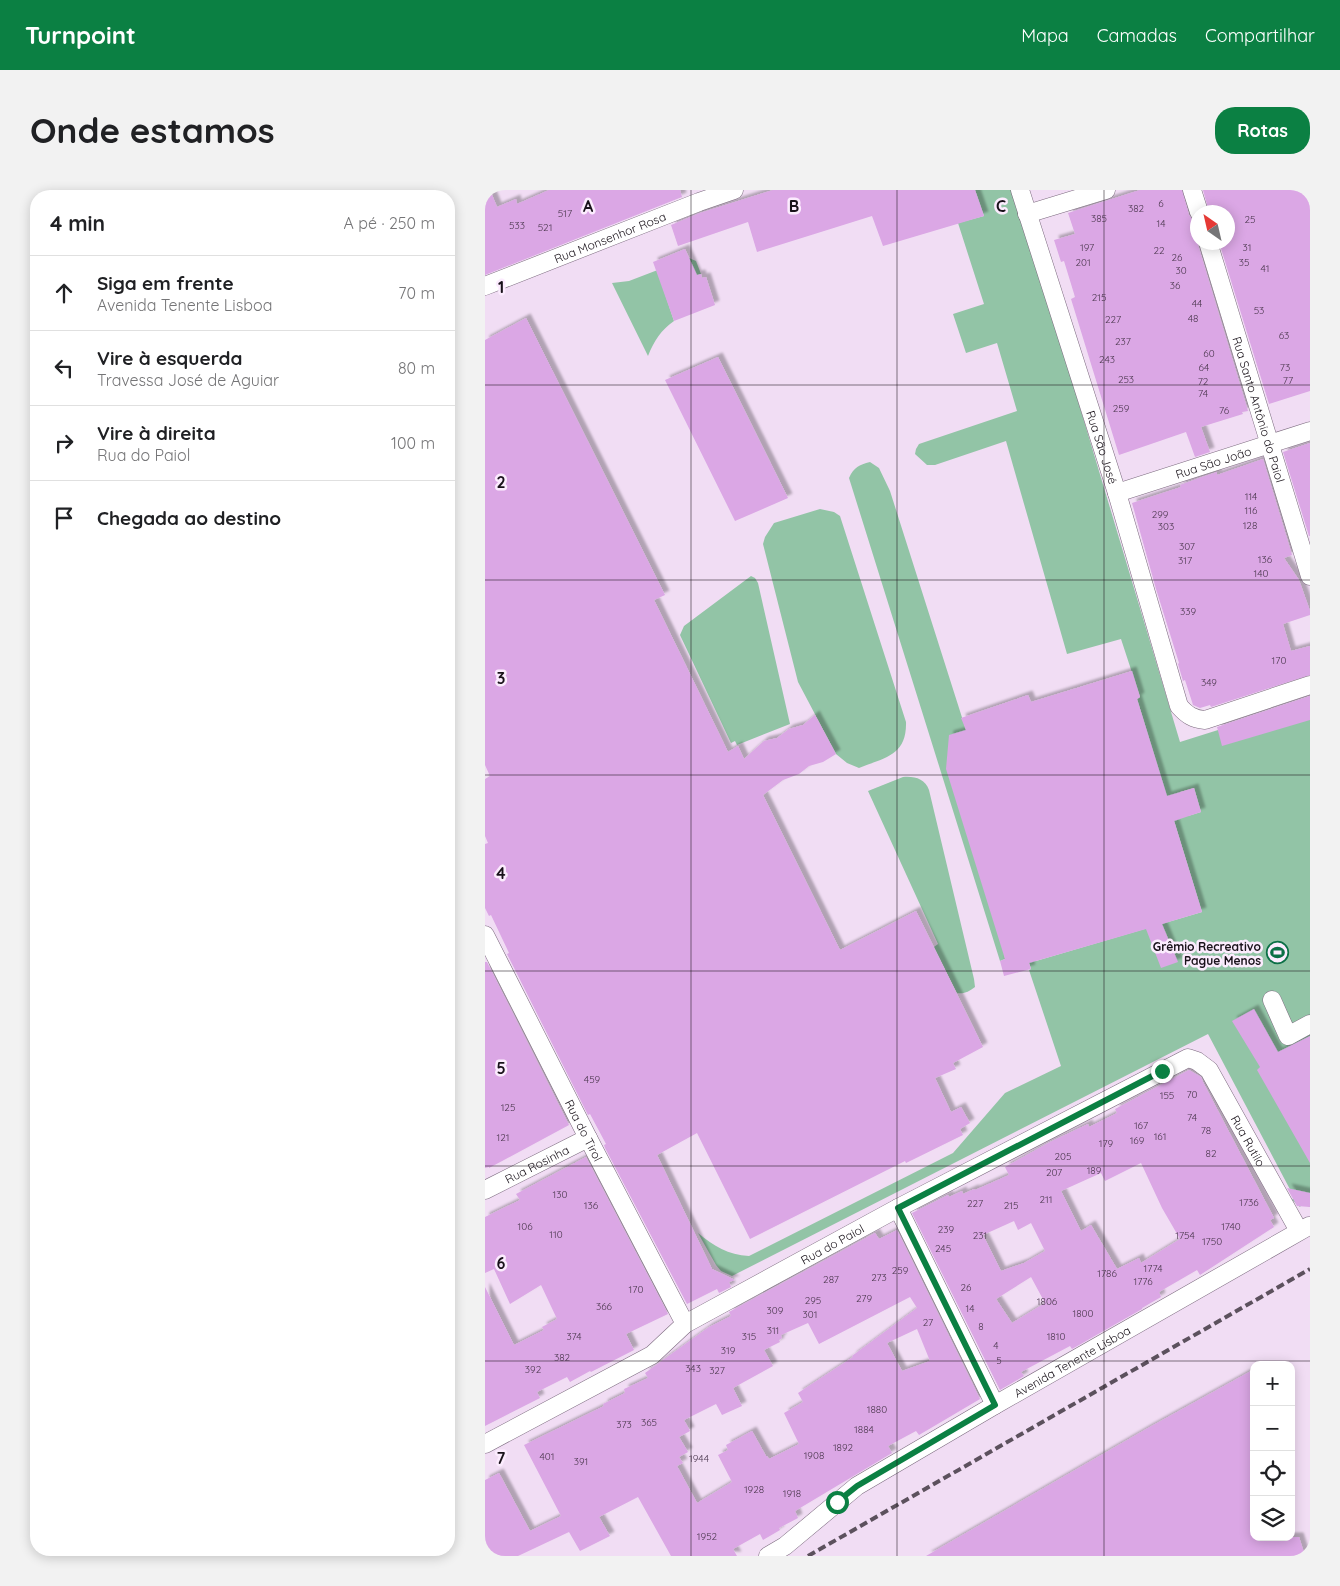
<!DOCTYPE html>
<html lang="pt">
<head>
<meta charset="utf-8">
<style>
	:root { --surface:#fff; --page:#f2f2f2; --text:#202124; --muted:#757577; --line:#e0e0e0; --accent:#0b8043 }
	body { margin:0; font-family:Quicksand,sans-serif; background:var(--page); color:var(--text) }
	.controls { position:absolute; right:15px; bottom:15px; display:grid; overflow:hidden; border-radius:10px; box-shadow:0 2px 12px #0003 }
	.controls button { width:45px; height:45px; display:grid; place-items:center; padding:0; border:0; border-bottom:1px solid var(--line); background:var(--surface); color:var(--text); font:25px sans-serif }
	.compass { position:absolute; left:705px; top:15px; width:45px; height:45px; border-radius:50%; background:var(--surface); box-shadow:0 2px 12px #0003; rotate:326deg }
	.stop { position:absolute; width:15px; height:15px; margin:-11px; border:4px solid #0b8043; border-radius:50%; background:#fff }
	.stop.end { background:#0b8043; border-color:#fff; box-shadow:0 1px 5px #0008 }
	.list { margin:0; padding:0; list-style:none }
	h2 { display:flex; justify-content:space-between; align-items:center; height:65px; margin:0; padding:0 20px; font-size:21px }
	h2 small { font-size:16px; font-weight:400; color:var(--muted) }
	.list li { display:grid; grid-template-columns:32px 1fr auto; gap:15px; align-items:center; box-sizing:border-box; height:75px; padding:0 20px; border-top:1px solid var(--line) }
	.list b { display:block; font-size:19px; white-space:nowrap }
	.list p { margin:0; font-size:16px; white-space:nowrap; color:var(--muted) }
	.list em { font-size:16px; font-style:normal; color:var(--muted) }
	.icon { flex:none; width:28px; height:28px; fill:none; stroke:currentColor; stroke-width:2; stroke-linecap:round; stroke-linejoin:round }
	.map { position:relative; flex:none; width:825px; height:1366px; overflow:hidden; border-radius:20px }
	header { display:flex; align-items:center; gap:30px; box-sizing:border-box; height:70px; padding:0 25px; background:var(--accent); color:#fff }
	header strong { font-size:24px }
	nav { display:flex; gap:28px; margin-inline-start:auto; font-size:18px }
	.intro { display:flex; align-items:center; justify-content:space-between; box-sizing:border-box; height:120px; padding:0 30px }
	h1 { margin:0; font-size:35px }
	.button { padding:12px 22px; border-radius:20px; background:var(--accent); color:#fff; font-size:18px; font-weight:700 }
	main { display:flex; gap:30px; padding:0 30px }
	aside { flex:1; background:var(--surface); border-radius:20px; box-shadow:0 2px 12px #0003 }
	.map>svg:first-child { display:block }
</style>
</head>
<body>
<header>
<strong>Turnpoint</strong>
<nav><a>Mapa</a><a>Camadas</a><a>Compartilhar</a></nav>
</header>
<div class="intro"><h1>Onde estamos</h1><a class="button">Rotas</a></div>
<main>
<aside>
<h2>4 min<small>A pé · 250 m</small></h2>
<ul class="list">
<li><svg class="icon" aria-label="ahead" viewBox="0 0 24 24"><path d="M12 20V5M6 11l6-6 6 6"/></svg><div><b>Siga em frente</b><p>Avenida Tenente Lisboa</p></div><em>70 m</em></li>
<li><svg class="icon" aria-label="left" viewBox="0 0 24 24"><path d="M17 20v-9H6M10 6l-5 5 5 5"/></svg><div><b>Vire à esquerda</b><p>Travessa José de Aguiar</p></div><em>80 m</em></li>
<li><svg class="icon" aria-label="right" viewBox="0 0 24 24"><path d="M7 20v-9h11M14 6l5 5-5 5"/></svg><div><b>Vire à direita</b><p>Rua do Paiol</p></div><em>100 m</em></li>
<li><svg class="icon" aria-label="arrive" viewBox="0 0 24 24"><path d="M6 21V4h12l-3 4 3 4H6"/></svg><div><b>Chegada ao destino</b></div></li>
</ul>
</aside>
<div class="map">
<svg width="825" height="1366" viewBox="0 0 825 1366">
	<defs>
		<filter id="shadow"><feDropShadow dx="4.5" dy="-4.5" stdDeviation="1" flood-color="#0004"/></filter>
	</defs>
	<rect width="100%" height="100%" fill="#f1ddf4"/>
	<path fill="#92c4a6" fill-rule="evenodd" d="M490,0H530L695,552L825,511V1017L817,1014L815,1017L807,1010L809,1007L723,844L247,1086L236,1081L231,1075L213,1043C229,1056 243,1065 264,1066L468,963L520,903L576,876L544,780L546,779L542,766L548,764L551,771L717,722L652,509L655,507L636,449L582,464L521,251L450,275H442L430,264L431,259L434,254L532,221L512,153L481,163L468,124L499,114L473,33L499,26ZM709,598L716,622L703,626L695,602Z
		M204,68L211,71L216,84L178,98L189,131C176,140 169,151 163,166L127,93L144,91Z
		M385,272L394,278L405,301L481,540L520,769L515,771L364,288C369,277 374,275 385,272Z
		M335,319L349,322L355,326L421,532C422,566 399,568 374,578L362,573L351,564L313,492L278,354L280,347L289,333Z
		M266,386L270,388L273,393L305,534L252,555L250,551L246,553L195,445L199,436Z
		M418,587C430,586 440,589 444,600L489,789L490,797C483,802 480,804 472,803L449,757L453,754L383,601Z"/>
	<path fill="#dba7e5" fill-rule="evenodd" filter="url(#shadow)" d="M0,0H5L12,17L31,9L32,14L64,0H195L197,7L0,85Z
		M288,0H490L499,26L398,56L387,26L272,62L263,32L193,56L186,35L215,23Z
		M655,0H697L704,25L707,29L711,32L713,55L763,221L757,222L758,224L716,237L725,262L710,267L701,242L634,265L586,109L590,107L579,71L576,72L569,50L590,44L583,23Z
		M718,0H825V201L784,214L734,52H742V22H724Z
		M200,59L212,85L216,84L217,88L221,87L230,115L189,131L168,72Z
		M41,128L180,405L169,410L243,562L253,556L259,569L279,551L292,548L304,539L318,535L330,525L351,564L338,572L324,576L314,584L298,590L278,605L355,760L431,721L498,857L468,873L471,879L450,888L466,922L476,917L485,933L475,939L478,945L421,973L420,971L265,1049L212,943L172,965L227,1079L250,1090L244,1092L246,1097L234,1103L232,1099L202,1114L120,958L119,955L121,954L105,924L103,925L22,764L24,763L6,725L4,726L0,718V654L3,653L0,646V589L5,586L0,575V150Z
		M233,167L303,308L250,331L180,190Z
		M825,253V346H824L798,262Z
		M778,269L807,365L799,368L814,390L825,421V425L798,434L806,461L825,456V485L726,517L725,515L715,518L708,515L700,490L698,491L693,474L694,473L671,399L647,313L696,297L695,295L717,287L732,282V285Z
		M647,481L655,507L652,509L682,606L709,598L716,622L689,631L717,722L677,734L693,772L676,778L661,739L544,773L546,779L519,786L515,771L520,769L461,579L464,545L481,540L476,528L543,505L546,512Z
		M825,506V530L737,556L732,537Z
		M0,772H2L84,935L4,978V977L0,978Z
		M769,819L793,862L825,846V973L772,880L775,877L747,831Z
		M704,880L716,887L718,892L789,1028L785,1030L789,1037L715,1085L712,1080L674,1102L676,1107L657,1118V1119L587,1159L585,1156L536,1182L539,1186L515,1200L427,1023L463,1005L464,1007L477,1001L478,1004L489,999L490,1000L524,985L520,977L565,952L603,934L604,937L632,923L630,919ZM656,973L677,1018L695,1049L656,1073L654,1068L632,1079L606,1035L596,1041L576,1001L616,983L620,991ZM529,1031L533,1040L546,1033L560,1061L539,1073L516,1081L498,1045ZM546,1087L560,1113L527,1133L511,1109Z
		M101,967L183,1124L141,1144L149,1160L106,1182L105,1181L85,1192L82,1187L52,1202L55,1208L0,1236V1097L29,1155L59,1140L57,1137L72,1129L56,1095L25,1114L9,1079L0,1083V1027L35,1010L31,1004Z
		M802,998L825,1003V1017L812,1016Z
		M412,1040L495,1209L434,1245L431,1241L403,1256L407,1263L310,1321L313,1328L294,1338L295,1340L278,1350L275,1344L248,1359L252,1366H186L153,1307L114,1327L125,1346L95,1361L84,1342L33,1366H0V1290L14,1283L45,1341L76,1326L39,1255L119,1216L118,1214L140,1203L139,1199L163,1188L160,1183L224,1137L246,1126L244,1122L390,1043L394,1049ZM425,1107L432,1118L367,1166L368,1167L313,1203L318,1212L299,1223L314,1254L284,1269L282,1266H281L267,1241L241,1255L243,1260L233,1265L247,1292L212,1313L192,1276L198,1273L194,1267L203,1262L194,1247L205,1241L199,1230L231,1214L237,1225L257,1216L248,1198L288,1176L279,1160L295,1152L294,1150L297,1148L296,1145L323,1133L334,1154ZM432,1139L445,1171L417,1181L402,1153Z
		M766,1181L769,1191V1347H814L820,1366H441L663,1238Z"/>
	<g fill="none" stroke-linecap="round" stroke-linejoin="round">
		<defs>
			<g id="minor">
				<path id="s1" d="M535,0L632,303L694,516C702,525 708,529 720,530L825,495"/>
				<path d="M707,0L714,22"/>
				<path d="M542,24L621,0"/>
				<path id="s2" d="M723,52L825,386"/>
				<path id="s3" d="M0,96L214,12L249,0"/>
				<path id="s4" d="M632,303L825,241"/>
				<path id="s5" d="M0,745L103,948L200,1134"/>
				<path d="M787,810L803,846L825,834"/>
				<path id="s6" d="M0,1000L103,948"/>
				<path d="M413,1018L510,1215"/>
				<path id="s7" d="M0,1254L167,1165L200,1134L413,1018L703,868L712,871L724,880L814,1041"/>
				<path id="s8" d="M283,1366L300,1356L372,1296L510,1215L824,1036"/>
			</g>
		</defs>
		<use href="#minor" stroke="#7b6a7e" stroke-width="19"/>
		<use href="#minor" stroke="#fff" stroke-width="18"/>
		<path stroke="#5c515d" stroke-width="4" stroke-dasharray="8 4" stroke-linecap="butt" d="M323,1366L825,1079"/>
	</g>
	<g fill="none" stroke-linecap="round" stroke-linejoin="round">
		<path stroke="#0b8043" stroke-width="6" d="M352,1312L372,1296L510,1215L413,1018L677,881"/>
	</g>
	<path fill="none" stroke="#19121a" stroke-width="1" stroke-opacity="0.55" d="M206,0V1366M412,0V1366M619,0V1366M0,195H825M0,390H825M0,585H825M0,781H825M0,976H825M0,1171H825"/>
	<defs>
		<symbol id="stadium-ring" viewBox="-11 -11 22 22"><circle r="9.5" fill="#fcecfe" stroke="#0c7046" stroke-width="1.5"/><path d="M0-5a6.5 5 0 1 0 0 10a6.5 5 0 1 0 0-10ZM-3.5-1.8h7v3.6h-7Z" fill="#0c7046"/></symbol>
	</defs>
	<g fill-rule="evenodd">
		<use href="#stadium-ring" x="780" y="750" width="25" height="25"/>
	</g>
	<g text-anchor="middle" dominant-baseline="central" stroke-width="5" stroke-linejoin="round" paint-order="stroke">
		<g font-size="10" fill="#4a374d">
			<text x="676" y="13">6</text>
			<text x="651" y="18">382</text>
			<text x="80" y="23">517</text>
			<text x="614" y="28">385</text>
			<text x="765" y="29">25</text>
			<text x="676" y="33">14</text>
			<text x="32" y="35">533</text>
			<text x="60" y="37">521</text>
			<text x="602" y="57">197</text>
			<text x="762" y="57">31</text>
			<text x="674" y="60">22</text>
			<text x="692" y="67">26</text>
			<text x="598" y="72">201</text>
			<text x="759" y="72">35</text>
			<text x="780" y="78">41</text>
			<text x="696" y="80">30</text>
			<text x="690" y="95">36</text>
			<text x="614" y="107">215</text>
			<text x="712" y="113">44</text>
			<text x="774" y="120">53</text>
			<text x="708" y="128">48</text>
			<text x="628" y="129">227</text>
			<text x="799" y="145">63</text>
			<text x="638" y="151">237</text>
			<text x="724" y="163">60</text>
			<text x="622" y="169">243</text>
			<text x="719" y="177">64</text>
			<text x="800" y="177">73</text>
			<text x="641" y="189">253</text>
			<text x="803" y="190">77</text>
			<text x="718" y="191">72</text>
			<text x="718" y="203">74</text>
			<text x="636" y="218">259</text>
			<text x="739" y="220">76</text>
			<text x="766" y="306">114</text>
			<text x="766" y="320">116</text>
			<text x="675" y="324">299</text>
			<text x="765" y="335">128</text>
			<text x="681" y="336">303</text>
			<text x="702" y="356">307</text>
			<text x="780" y="369">136</text>
			<text x="700" y="370">317</text>
			<text x="776" y="383">140</text>
			<text x="703" y="421">339</text>
			<text x="794" y="470">170</text>
			<text x="724" y="492">349</text>
			<text x="107" y="889">459</text>
			<text x="707" y="904">70</text>
			<text x="682" y="905">155</text>
			<text x="23" y="917">125</text>
			<text x="707" y="927">74</text>
			<text x="656" y="935">167</text>
			<text x="721" y="940">78</text>
			<text x="675" y="946">161</text>
			<text x="18" y="947">121</text>
			<text x="652" y="950">169</text>
			<text x="621" y="953">179</text>
			<text x="726" y="963">82</text>
			<text x="578" y="966">205</text>
			<text x="609" y="980">189</text>
			<text x="569" y="982">207</text>
			<text x="75" y="1004">130</text>
			<text x="561" y="1009">211</text>
			<text x="764" y="1012">1736</text>
			<text x="490" y="1013">227</text>
			<text x="106" y="1015">136</text>
			<text x="526" y="1015">215</text>
			<text x="40" y="1036">106</text>
			<text x="746" y="1036">1740</text>
			<text x="461" y="1039">239</text>
			<text x="71" y="1044">110</text>
			<text x="495" y="1045">231</text>
			<text x="700" y="1045">1754</text>
			<text x="727" y="1051">1750</text>
			<text x="458" y="1058">245</text>
			<text x="668" y="1078">1774</text>
			<text x="415" y="1080">259</text>
			<text x="622" y="1083">1786</text>
			<text x="394" y="1087">273</text>
			<text x="346" y="1089">287</text>
			<text x="658" y="1091">1776</text>
			<text x="481" y="1097">26</text>
			<text x="151" y="1099">170</text>
			<text x="379" y="1108">279</text>
			<text x="328" y="1110">295</text>
			<text x="562" y="1111">1806</text>
			<text x="119" y="1116">366</text>
			<text x="485" y="1118">14</text>
			<text x="290" y="1120">309</text>
			<text x="598" y="1123">1800</text>
			<text x="325" y="1124">301</text>
			<text x="443" y="1132">27</text>
			<text x="496" y="1136">8</text>
			<text x="288" y="1140">311</text>
			<text x="89" y="1146">374</text>
			<text x="264" y="1146">315</text>
			<text x="571" y="1146">1810</text>
			<text x="511" y="1155">4</text>
			<text x="243" y="1160">319</text>
			<text x="77" y="1167">382</text>
			<text x="514" y="1170">5</text>
			<text x="208" y="1178">343</text>
			<text x="48" y="1179">392</text>
			<text x="232" y="1180">327</text>
			<text x="392" y="1219">1880</text>
			<text x="164" y="1232">365</text>
			<text x="139" y="1234">373</text>
			<text x="379" y="1239">1884</text>
			<text x="358" y="1257">1892</text>
			<text x="329" y="1265">1908</text>
			<text x="62" y="1266">401</text>
			<text x="214" y="1268">1944</text>
			<text x="96" y="1271">391</text>
			<text x="269" y="1299">1928</text>
			<text x="307" y="1303">1918</text>
			<text x="222" y="1346">1952</text>
		</g>
		<g font-size="12" fill="#19121a" stroke="#fcecfe">
			<text stroke="none"><textPath href="#s3" startOffset="134">Rua Monsenhor Rosa</textPath></text>
			<text stroke="none"><textPath href="#s2" startOffset="175">Rua Santo Antônio do Paiol</textPath></text>
			<text stroke="none"><textPath href="#s1" startOffset="270">Rua São José</textPath></text>
			<text stroke="none"><textPath href="#s4" startOffset="101">Rua São João</textPath></text>
			<text stroke="none"><textPath href="#s5" startOffset="219">Rua do Tirol</textPath></text>
			<text stroke="none"><textPath href="#s7" startOffset="909">Rua Rutilo</textPath></text>
			<text stroke="none"><textPath href="#s6" startOffset="58">Rua Rosinha</textPath></text>
			<text stroke="none"><textPath href="#s7" startOffset="402">Rua do Paiol</textPath></text>
			<text stroke="none"><textPath href="#s8" startOffset="362">Avenida Tenente Lisboa</textPath></text>
		</g>
		<g font-size="12" font-weight="bold" fill="#19121a" stroke="#fcecfe" text-anchor="end">
			<text x="776" y="756">Grêmio Recreativo<tspan x="776" dy="14">Pague Menos</tspan></text>
		</g>
	</g>
	<g font-size="16" text-anchor="middle" font-weight="bold" fill="#19121a" stroke="#fcecfe" stroke-width="5" stroke-linejoin="round" paint-order="stroke">
		<text x="103" y="22">A</text>
		<text x="309" y="22">B</text>
		<text x="516" y="22">C</text>
		<text x="16" y="103">1</text>
		<text x="16" y="298">2</text>
		<text x="16" y="494">3</text>
		<text x="16" y="689">4</text>
		<text x="16" y="884">5</text>
		<text x="16" y="1079">6</text>
		<text x="16" y="1274">7</text>
	</g>
</svg>
<div class="controls">
<button>+</button>
<button>−</button>
<button><svg class="icon" aria-label="locate" viewBox="0 0 24 24"><circle cx="12" cy="12" r="6"/><path d="M12 2v4M12 18v4M2 12h4M18 12h4"/></svg></button>
<button><svg class="icon" aria-label="layers" viewBox="0 0 24 24"><path d="M12 4l9 5-9 5-9-5zM3 14l9 5 9-5"/></svg></button>
</div>
<svg class="compass" viewBox="-18 -18 36 36"><path d="M0-13l5 13h-10z" fill="#e53935"/><path d="M0 13l5-13h-10z" fill="#757577"/></svg>
<div class="stop" style="left:352px;top:1312px"></div>
<div class="stop end" style="left:677px;top:881px"></div>
</div>
</main>
</body>
</html>
